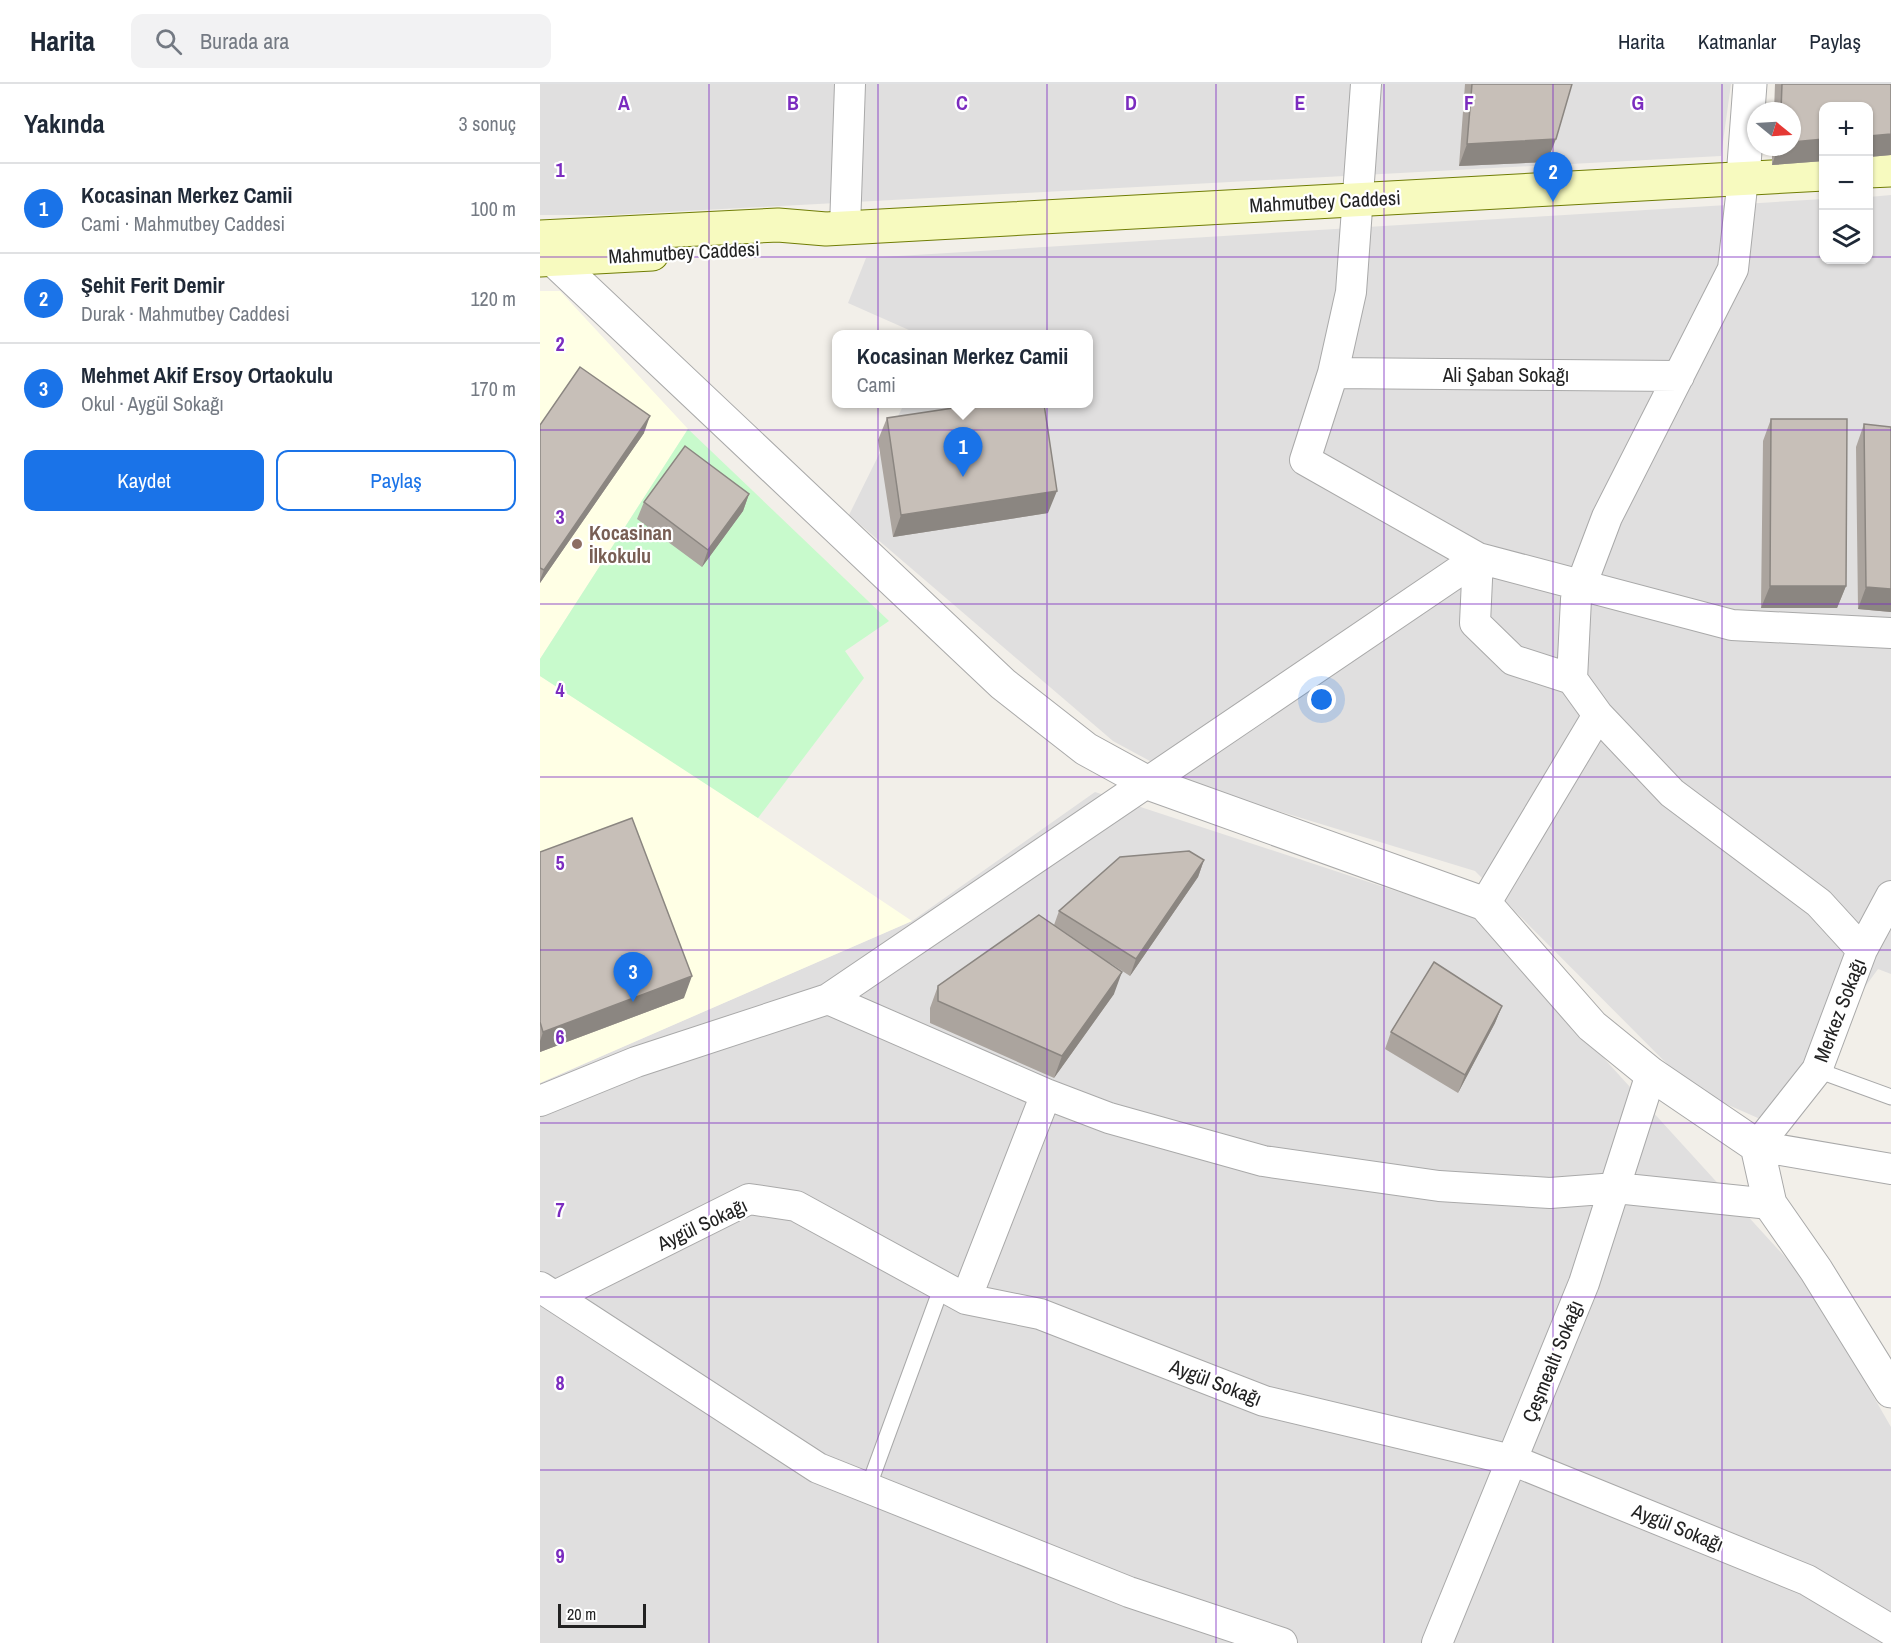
<!DOCTYPE html>
<html lang="tr">
<head>
<meta charset="utf-8">
<style>
	:root { --surface:#fff; --page:#f2f2f3; --text:#1f2937; --muted:#747a83; --line:#e0e1e3; --accent:#1a73e8 }
	body { margin:0; font-family:"Archivo Narrow",sans-serif; background:var(--page); color:var(--text) }
	.controls { position:absolute; right:18px; top:18px; display:grid; overflow:hidden; border-radius:12px; box-shadow:0 2px 4px #0004 }
	.controls button { width:54px; height:54px; display:grid; place-items:center; padding:0; border:0; border-bottom:2px solid var(--line); background:var(--surface); color:var(--text); font:30px sans-serif }
	.compass { position:absolute; left:1207px; top:18px; width:54px; height:54px; border-radius:50%; background:var(--surface); box-shadow:0 2px 4px #0004; rotate:108deg }
	.scale { position:absolute; left:18px; bottom:15px; width:88px; box-sizing:border-box; padding-left:6px; border:3px solid #222; border-top:0; font-size:16px; line-height:21px; white-space:nowrap; color:#222; -webkit-text-stroke:4px #fff; paint-order:stroke }
	.you { position:absolute; left:782px; top:616px; width:21px; height:21px; margin:-15px; border:4px solid #fff; border-radius:50%; background:#1a73e8; box-shadow:0 0 0 9px #1a73e833 }
	.badge { display:grid; place-items:center; width:39px; height:39px; border-radius:50%; background:var(--accent); color:#fff; font-size:20px; font-weight:700 }
	.pin { position:absolute; translate:-50% -50px; filter:drop-shadow(0 2px 3px #0008) }
	.pin::after { content:''; position:absolute; top:32px; width:21px; height:18px; background:inherit; clip-path:polygon(0 0,100% 0,50% 100%) }
	.popup { position:absolute; left:292px; top:246px; width:261px; height:78px; box-sizing:border-box; display:grid; place-content:center; border-radius:12px; background:var(--surface); filter:drop-shadow(0 2px 4px #0005); font-size:20px; white-space:nowrap; color:var(--muted) }
	.popup b { font-size:22px; color:var(--text) }
	.popup::after { content:''; position:absolute; left:50%; top:100%; margin-left:-12px; border:12px solid transparent; border-top-color:var(--surface) }
	.list { margin:0; padding:0; list-style:none }
	h2 { display:flex; justify-content:space-between; align-items:center; height:78px; margin:0; padding:0 24px; font-size:26px }
	h2 small { font-size:20px; font-weight:400; color:var(--muted) }
	.list li { display:grid; grid-template-columns:39px 1fr auto; gap:18px; align-items:center; box-sizing:border-box; height:90px; padding:0 24px; border-top:2px solid var(--line) }
	.list b { display:block; font-size:22px; white-space:nowrap }
	.list p { margin:0; font-size:20px; white-space:nowrap; color:var(--muted) }
	.list em { font-size:20px; font-style:normal; color:var(--muted) }
	.actions { display:flex; gap:12px; padding:18px 24px }
	.actions a { flex:1; padding:14px 0; border:2px solid var(--accent); border-radius:12px; text-align:center; font-size:21px; color:var(--accent) }
	.actions .main { background:var(--accent); color:#fff }
	.icon { flex:none; width:33px; height:33px; fill:none; stroke:currentColor; stroke-width:2; stroke-linecap:round; stroke-linejoin:round }
	.map { position:relative; flex:none; width:1351px; height:1559px; overflow:hidden }
	header { display:flex; align-items:center; gap:36px; box-sizing:border-box; height:84px; padding:0 30px; background:var(--surface); border-bottom:2px solid var(--line) }
	header strong { font-size:28px }
	nav { display:flex; gap:33px; margin-inline-start:auto; font-size:21px }
	.search { width:420px; height:54px; background:var(--page); display:flex; align-items:center; gap:15px; box-sizing:border-box; padding:0 21px; border-radius:12px; color:var(--muted); font-size:22px }
	main { display:flex }
	aside { flex:1; background:var(--surface) }
	.map>svg:first-child { display:block }
</style>
</head>
<body>
<header>
<strong>Harita</strong>
<div class="search"><svg class="icon" aria-label="search" viewBox="0 0 24 24"><circle cx="10" cy="10" r="6"/><path d="M15 15l6 6"/></svg>Burada ara</div>
<nav><a>Harita</a><a>Katmanlar</a><a>Paylaş</a></nav>
</header>
<main>
<aside>
<h2>Yakında<small>3 sonuç</small></h2>
<ul class="list">
<li><span class="badge">1</span><div><b>Kocasinan Merkez Camii</b><p>Cami · Mahmutbey Caddesi</p></div><em>100 m</em></li>
<li><span class="badge">2</span><div><b>Şehit Ferit Demir</b><p>Durak · Mahmutbey Caddesi</p></div><em>120 m</em></li>
<li><span class="badge">3</span><div><b>Mehmet Akif Ersoy Ortaokulu</b><p>Okul · Aygül Sokağı</p></div><em>170 m</em></li>
</ul>
<div class="actions"><a class="main">Kaydet</a><a>Paylaş</a></div>
</aside>
<div class="map">
<svg width="1351" height="1559" viewBox="0 0 1351 1559">
	<rect width="100%" height="100%" fill="#f2efe9"/>
	<path fill="#e0dfdf" d="M0,0H1191L1181,72L70,131H0Z
		M1351,111V890L1338,885L1227,1038L1152,1005L935,787L656,702L573,657L309,431L364,320H549V250H378L308,219L326,174L1283,115L1284,176H1328L1329,113Z
		M555,708L935,833L1267,1197L1351,1343V1559H0V999L372,837Z"/>
	<path fill="#ffffe5" d="M0,207H20L148,345L0,575Z
		M0,592L161,696L372,837L0,999Z"/>
	<path fill="#c8facc" d="M148,345L349,537L305,567L324,594L218,734L0,592V575Z"/>
	<g fill="none" stroke-linecap="round" stroke-linejoin="round">
		<defs>
			<path id="service" d="M1277,986L1351,1013
				M328,1404L402,1202"/>
			<path id="minor" d="M826,0L811,208L793,289L765,376L938,474L1192,541L1351,549
				M1203,94L1193,185L1067,433L1036,515L1032,595L1058,631L1132,709L1279,819L1322,866
				M305,143L310,0
				M793,289L1139,292
				M938,474L935,539L973,576L1032,595
				M1351,812L1322,866L1277,986L1217,1062L1351,1085
				M945,820L1058,631
				M288,915L506,1010L569,1034L723,1077L899,1102L1010,1109L1076,1104L1230,1120
				M0,1017L96,978L288,915L938,474
				M0,1203L278,1384L589,1508L742,1559
				M15,1212L209,1115L256,1122L426,1215L500,1230L724,1317L972,1376L1267,1496L1351,1546
				M426,1215L506,1010
				M897,1559L1044,1199L1111,990"/>
			<path id="tertiary" d="M1203,94L1210,0
				M14,176L463,600L546,665L608,699L945,820L1052,942L1111,990L1217,1062L1230,1120L1276,1186L1351,1307"/>
			<path id="secondary" d="M1328,87L1351,86
				M0,153L238,141L286,145L1284,90
				M0,176L112,170"/>
		</defs>
		<use href="#service" stroke="#a9a9a9" stroke-width="17"/>
		<use href="#minor" stroke="#a9a9a9" stroke-width="32"/>
		<use href="#tertiary" stroke="#a9a9a9" stroke-width="35"/>
		<use href="#secondary" stroke="#707d05" stroke-width="35"/>
		<use href="#service" stroke="#fff" stroke-width="15"/>
		<use href="#minor" stroke="#fff" stroke-width="30"/>
		<use href="#tertiary" stroke="#fff" stroke-width="33"/>
		<use href="#secondary" stroke="#f7fabf" stroke-width="33"/>
	</g>
	<path fill="#aba49e" d="M925,0H1032L1007,78L919,82Z
		M1235,0H1351V71L1329,73V22H1284V77L1232,81V63H1252V27H1234Z
		M347,334L508,429L353,453L338,356Z
		M1231,335L1306,502L1297,524H1221L1223,357Z
		M1324,340L1351,528L1318,525L1316,363Z
		M0,341L104,349L0,499Z
		M209,410L203,427L162,483L97,435L104,418Z
		M0,768L144,914L0,968Z
		M664,776L658,793L590,892L570,879L574,910L514,994L390,939V924L398,902L514,841L519,827Z
		M962,922L955,939L918,1009L845,965L851,948Z"/>
	<path fill="#8b8681" d="M1351,50V71L1329,73V52Z
		M1016,55L1007,78L919,82L927,60Z
		M1284,55V77L1232,81L1238,63H1252V58Z
		M110,332L104,349L0,499V496L4,486Z
		M517,407L508,429L353,453L361,431Z
		M209,410L203,427L162,483L168,466Z
		M1230,502H1306L1297,524H1221Z
		M1326,503L1351,505V528L1318,525Z
		M664,776L658,793L590,892L596,875Z
		M582,888L574,910L514,994L522,972Z
		M152,892L144,914L0,968V957L3,948Z
		M962,922L955,939L918,1009L925,991Z"/>
	<path fill="#c7bfb8" stroke="#8b8681" stroke-width="1.5" d="M932,0H1032L1016,55L927,60Z
		M1242,0H1351V50L1329,52V22H1284V55L1252,58V27H1241Z
		M40,283L110,332L4,486L0,484V341Z
		M440,320H504L517,407L361,431L347,334Z
		M1231,335H1307L1306,502H1230Z
		M1324,340L1351,343V505L1326,503Z
		M145,362L209,410L168,466L104,418Z
		M92,734L152,892L3,948L0,938V768Z
		M649,767L664,776L596,875L519,827L580,773Z
		M499,831L582,888L522,972L398,917V902Z
		M894,878L962,922L925,991L851,948Z"/>
	<path fill="none" stroke="#7b2cbf" stroke-width="1.5" stroke-opacity="0.55" d="M169,0V1559M338,0V1559M507,0V1559M676,0V1559M844,0V1559M1013,0V1559M1182,0V1559M0,173H1284M1328,173H1351M0,346H1351M0,520H1351M0,693H1351M0,866H1351M0,1039H1351M0,1213H1351M0,1386H1351"/>
	<circle fill="#8d6e63" stroke="#fff" stroke-width="2" cx="37" cy="460" r="6"/>
	<g text-anchor="middle" dominant-baseline="central" stroke-width="4.5" stroke-linejoin="round" paint-order="stroke">
		<g font-size="20" fill="#222" stroke="#fff">
			<text transform="translate(785 117) rotate(-3)">Mahmutbey Caddesi</text>
			<text transform="translate(144 168) rotate(-3)">Mahmutbey Caddesi</text>
			<text x="966" y="290">Ali Şaban Sokağı</text>
			<text transform="translate(1299 926) rotate(-69)">Merkez Sokağı</text>
			<text transform="translate(162 1140) rotate(-25)">Aygül Sokağı</text>
			<text transform="translate(1012 1277) rotate(-68)">Çeşmealtı Sokağı</text>
			<text transform="translate(676 1298) rotate(21)">Aygül Sokağı</text>
			<text transform="translate(1138 1443) rotate(22)">Aygül Sokağı</text>
		</g>
		<g font-size="20" font-weight="bold" fill="#785e54" stroke="#fff" text-anchor="start">
			<text x="49" y="448">Kocasinan<tspan x="49" dy="23">İlkokulu</tspan></text>
		</g>
	</g>
	<g font-size="20" text-anchor="middle" font-weight="bold" fill="#7b2cbf" stroke="#fff" stroke-width="4.5" stroke-linejoin="round" paint-order="stroke">
		<text x="84" y="26">A</text>
		<text x="253" y="26">B</text>
		<text x="422" y="26">C</text>
		<text x="591" y="26">D</text>
		<text x="760" y="26">E</text>
		<text x="929" y="26">F</text>
		<text x="1098" y="26">G</text>
		<text x="20" y="93">1</text>
		<text x="20" y="267">2</text>
		<text x="20" y="440">3</text>
		<text x="20" y="613">4</text>
		<text x="20" y="786">5</text>
		<text x="20" y="960">6</text>
		<text x="20" y="1133">7</text>
		<text x="20" y="1306">8</text>
		<text x="20" y="1479">9</text>
	</g>
</svg>
<div class="controls">
<button>+</button>
<button>−</button>
<button><svg class="icon" aria-label="layers" viewBox="0 0 24 24"><path d="M12 4l9 5-9 5-9-5zM3 14l9 5 9-5"/></svg></button>
</div>
<svg class="compass" viewBox="-18 -18 36 36"><path d="M0-13l5 13h-10z" fill="#e53935"/><path d="M0 13l5-13h-10z" fill="#747a83"/></svg>
<div class="scale">20 m</div>
<div class="you"></div>
<div class="pin badge" style="left:423px;top:393px">1</div>
<div class="popup"><b>Kocasinan Merkez Camii</b>Cami</div>
<div class="pin badge" style="left:1013px;top:118px">2</div>
<div class="pin badge" style="left:93px;top:918px">3</div>
</div>
</main>
</body>
</html>
